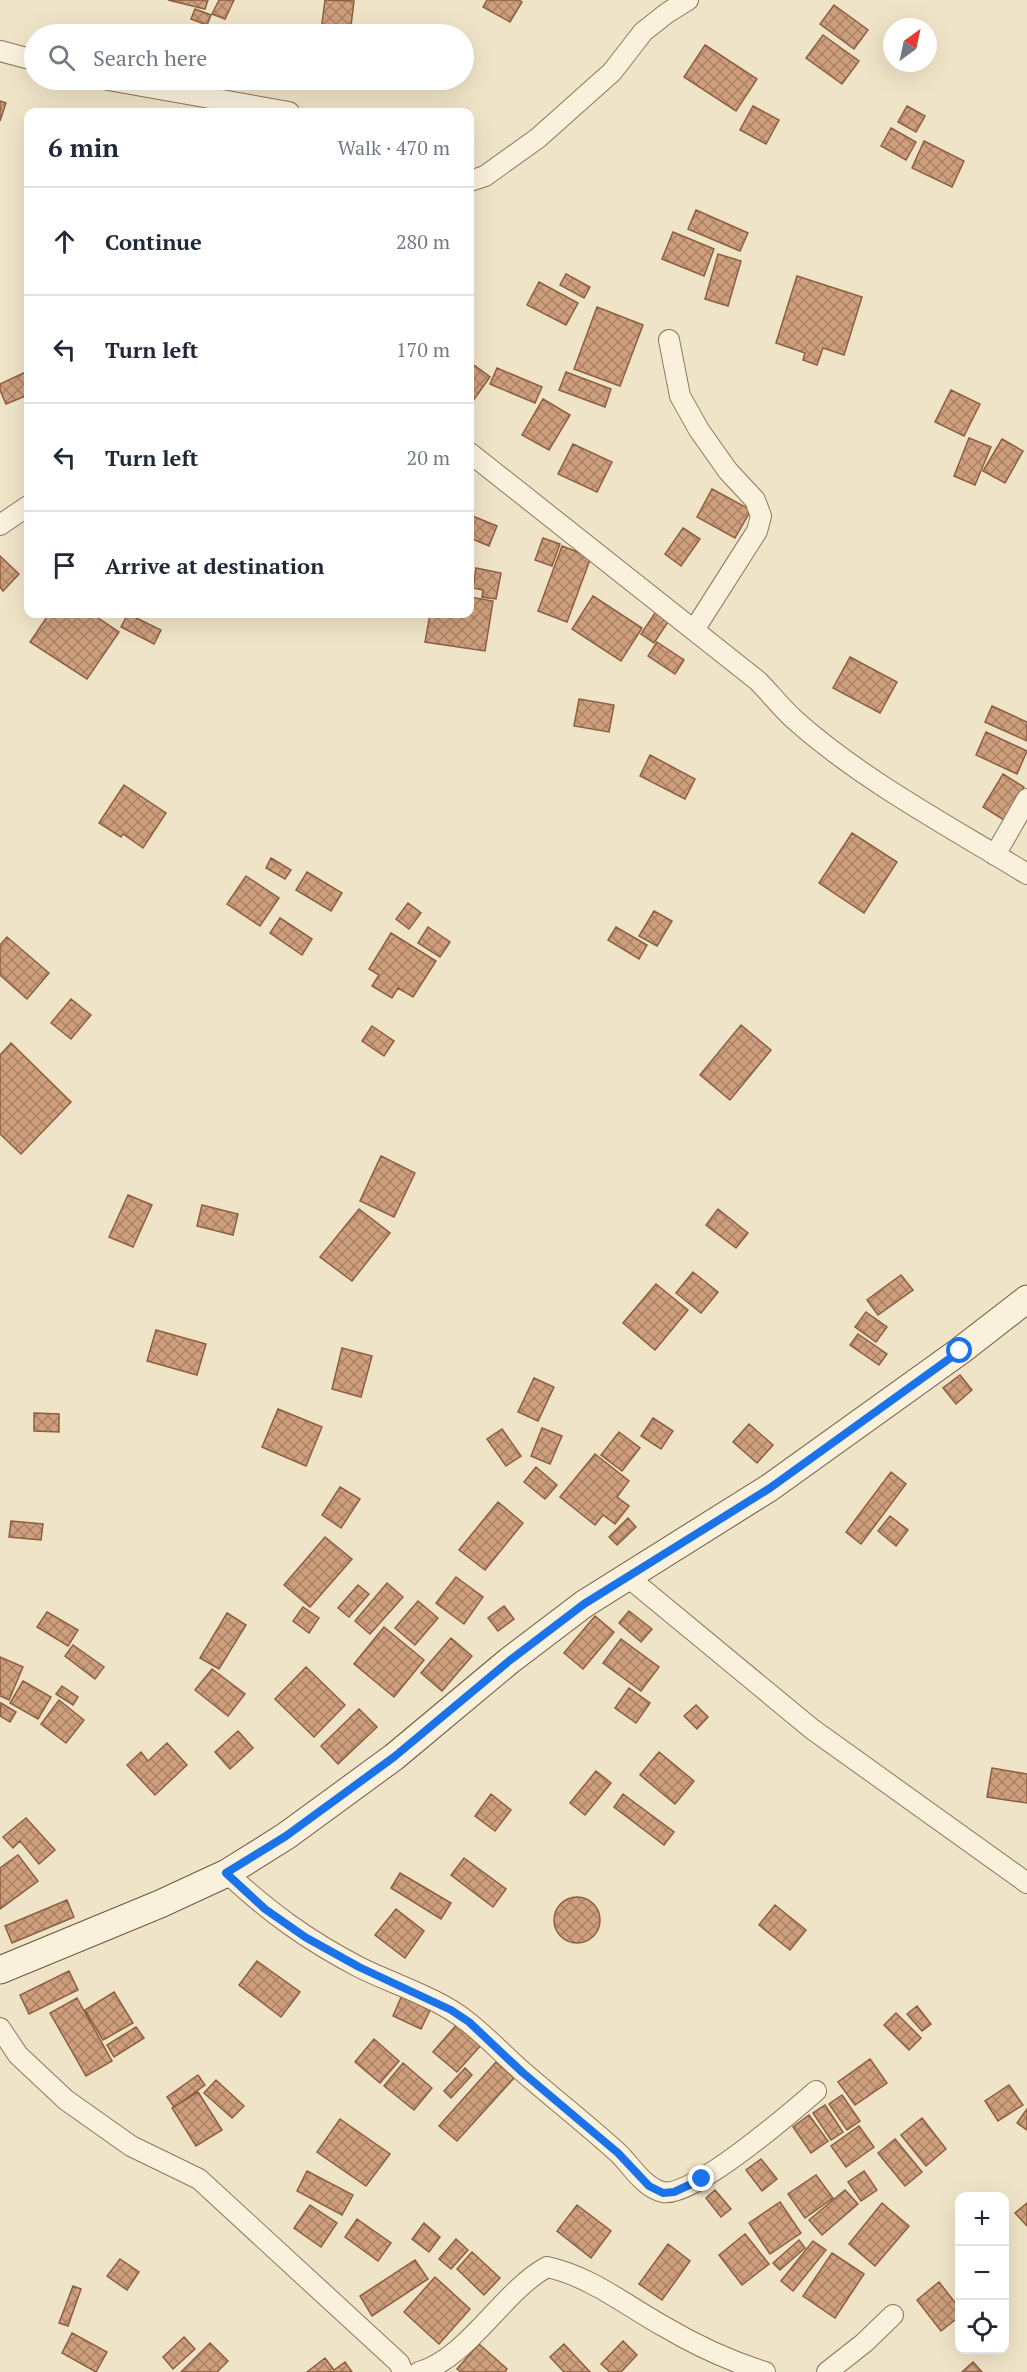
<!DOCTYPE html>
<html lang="en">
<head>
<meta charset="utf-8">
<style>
	:root { --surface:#fff; --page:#f2f2f3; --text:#1f2937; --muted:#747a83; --line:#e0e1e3 }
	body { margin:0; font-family:"PT Serif",serif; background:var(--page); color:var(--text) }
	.controls { position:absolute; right:18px; bottom:18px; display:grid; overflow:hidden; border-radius:12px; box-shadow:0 6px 24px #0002 }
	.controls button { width:54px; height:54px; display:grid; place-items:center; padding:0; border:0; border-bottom:2px solid var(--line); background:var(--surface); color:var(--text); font:30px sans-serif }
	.compass { position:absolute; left:883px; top:18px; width:54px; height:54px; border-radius:50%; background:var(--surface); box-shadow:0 6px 24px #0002; rotate:33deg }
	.stop { position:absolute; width:18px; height:18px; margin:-14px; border:4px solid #1a73e8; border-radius:50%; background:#fff }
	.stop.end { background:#1a73e8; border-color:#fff; box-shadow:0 2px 6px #0008 }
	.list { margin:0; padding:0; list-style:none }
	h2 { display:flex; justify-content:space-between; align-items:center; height:78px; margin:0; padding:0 24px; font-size:26px }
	h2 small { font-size:20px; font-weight:400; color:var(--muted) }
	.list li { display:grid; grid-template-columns:39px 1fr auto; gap:18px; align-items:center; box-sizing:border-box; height:108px; padding:0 24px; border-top:2px solid var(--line) }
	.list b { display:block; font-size:22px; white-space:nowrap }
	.list em { font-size:20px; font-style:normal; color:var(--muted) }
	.icon { flex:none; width:33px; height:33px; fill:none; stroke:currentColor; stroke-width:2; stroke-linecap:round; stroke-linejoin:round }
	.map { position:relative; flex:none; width:1027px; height:2372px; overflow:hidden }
	.search { position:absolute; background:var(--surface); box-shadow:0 6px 24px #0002; left:24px; top:24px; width:450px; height:66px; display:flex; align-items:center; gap:15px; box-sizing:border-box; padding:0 21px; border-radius:33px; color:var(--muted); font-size:22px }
	.panel { position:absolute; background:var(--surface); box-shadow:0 6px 24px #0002; left:24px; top:108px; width:450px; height:510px; border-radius:12px }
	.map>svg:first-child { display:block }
</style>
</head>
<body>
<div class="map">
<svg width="1027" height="2372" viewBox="0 0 1027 2372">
	<defs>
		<pattern id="building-cross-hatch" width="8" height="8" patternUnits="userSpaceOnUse" patternTransform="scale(1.5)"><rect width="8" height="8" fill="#cf9f7d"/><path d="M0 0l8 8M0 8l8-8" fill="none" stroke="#a98266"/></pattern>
	</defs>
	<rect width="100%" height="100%" fill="#f0e4c8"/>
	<path fill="url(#building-cross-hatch)" stroke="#8d5f41" stroke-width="1.5" d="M168,0H208L205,9Z
		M219,0H234L225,19L212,14Z
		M325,0L354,1L350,34L321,31Z
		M487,0H519L522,2L510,22L483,7Z
		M834,5L868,30L854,49L820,24Z
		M195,9L211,15L207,25L191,19Z
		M823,35L859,61L842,84L806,58Z
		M705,45L757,79L736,111L684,77Z
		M0,101L6,103L0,121Z
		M753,106L779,120L766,144L740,130Z
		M907,106L925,116L916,132L898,122Z
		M891,128L916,142L906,160L881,146Z
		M924,141L964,161L952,187L912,168Z
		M696,210L748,233L740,251L688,229Z
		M673,232L714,249L704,276L662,259Z
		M718,254L741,261L728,306L705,299Z
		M566,274L590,287L584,298L560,285Z
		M797,276L862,297L844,355L823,348L817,365L803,360L805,353L776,343Z
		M539,282L578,303L566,325L527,305Z
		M597,307L643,325L620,386L574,369Z
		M470,362L490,377L470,405Z
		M497,368L542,387L535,403L490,384Z
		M28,371V395L6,404L0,390V384Z
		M566,372L611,389L605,407L559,390Z
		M951,390L980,404L964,436L935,422Z
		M543,399L570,415L549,450L522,435Z
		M969,438L991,447L975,485L954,476Z
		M1002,439L1023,451L1005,483L983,471Z
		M573,444L612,462L597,492L558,474Z
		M712,489L751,510L735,538L697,517Z
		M470,515L497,526L489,546L470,538Z
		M683,528L700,539L681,566L665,554Z
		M543,538L560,544L552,566L535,560Z
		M562,546L591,557L567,622L538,611Z
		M0,556L19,574L3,591L0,587Z
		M476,568L501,573L496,599L482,597L483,590L473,588Z
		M593,596L642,628L621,661L572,629Z
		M470,597L493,601L485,651L425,642L430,614H470Z
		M657,610L670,619L654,643L641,634Z
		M49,614H92L119,632L87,679L30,642Z
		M128,614L161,630L154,644L121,627Z
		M657,642L684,660L675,674L648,656Z
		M850,657L897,682L880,713L833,688Z
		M579,699L614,705L609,732L574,726Z
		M992,706L1027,722V741L985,722Z
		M986,732L1027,751L1017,774L976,755Z
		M650,755L695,779L685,799L640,776Z
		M1003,774L1024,787L1004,820L983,807Z
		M124,785L166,813L143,848L123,834L121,837L99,823Z
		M852,833L897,862L864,913L819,883Z
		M271,858L291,870L285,879L266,868Z
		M307,872L342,893L331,911L296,890Z
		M246,876L279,898L260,926L227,904Z
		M408,903L421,913L409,929L396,919Z
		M654,911L672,921L657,946L639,936Z
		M280,918L312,939L302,955L270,933Z
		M428,927L450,942L440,957L418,943Z
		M616,927L647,945L639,959L608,940Z
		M391,933L436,961L413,997L398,988L392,998L372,986L379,975L369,969Z
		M7,937L49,973L27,999L0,975V945Z
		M71,999L91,1015L71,1039L51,1023Z
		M741,1025L771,1050L730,1100L700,1075Z
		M372,1026L394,1041L384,1056L362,1041Z
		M11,1043L71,1102L21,1154L0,1134V1055Z
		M381,1156L415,1173L394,1217L360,1201Z
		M128,1195L152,1205L133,1247L109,1237Z
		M202,1205L238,1214L233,1235L197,1226Z
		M359,1209L390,1233L352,1281L320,1257Z
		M718,1209L748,1233L736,1248L706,1225Z
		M693,1272L718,1292L701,1313L676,1293Z
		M901,1275L913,1290L878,1315L867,1300Z
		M656,1284L688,1310L655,1350L623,1323Z
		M866,1312L887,1327L876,1342L855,1327Z
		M156,1330L206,1344L197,1375L147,1361Z
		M858,1334L887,1354L879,1365L850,1345Z
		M342,1348L372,1356L361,1397L332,1389Z
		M960,1375L972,1390L956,1404L943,1388Z
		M534,1378L554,1387L538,1421L518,1412Z
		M278,1409L322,1427L306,1466L262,1447Z
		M34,1413L59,1414V1432L34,1431Z
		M653,1418L673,1431L661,1449L641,1436Z
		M749,1424L773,1445L757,1463L733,1442Z
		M542,1428L562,1436L550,1464L531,1456Z
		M502,1429L521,1456L506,1466L487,1439Z
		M619,1432L640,1448L622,1471L601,1455Z
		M595,1454L629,1481L617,1497L629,1506L615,1524L603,1515L595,1525L560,1497Z
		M536,1467L557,1485L545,1499L524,1482Z
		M891,1472L906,1484L861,1544L846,1532Z
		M340,1487L360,1499L341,1528L322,1515Z
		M498,1502L523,1523L485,1570L459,1550Z
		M890,1516L908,1530L896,1546L878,1531Z
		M628,1518L636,1527L617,1545L609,1537Z
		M11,1521L43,1524L41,1540L9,1537Z
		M325,1537L352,1559L310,1607L284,1585Z
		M456,1577L483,1597L464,1624L436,1603Z
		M387,1583L403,1597L370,1634L355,1621Z
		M358,1585L369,1594L349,1617L338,1608Z
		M418,1601L438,1618L415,1645L395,1628Z
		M504,1606L514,1619L498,1631L488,1618Z
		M303,1607L319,1618L309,1633L293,1621Z
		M629,1611L652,1629L641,1642L619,1623Z
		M47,1612L78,1630L68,1646L37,1627Z
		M227,1613L246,1625L219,1669L200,1658Z
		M595,1616L614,1632L583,1669L564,1653Z
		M384,1627L424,1660L394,1697L354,1664Z
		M451,1638L472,1656L442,1691L421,1673Z
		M621,1639L659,1667L641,1691L603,1663Z
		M73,1645L104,1667L95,1679L65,1656Z
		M0,1657L23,1667L9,1700L0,1696Z
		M306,1667L345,1705L314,1737L275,1699Z
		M212,1669L245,1694L228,1716L195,1690Z
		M23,1681L51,1697L38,1719L10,1703Z
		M62,1686L78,1697L73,1705L56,1694Z
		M629,1688L650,1703L636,1723L615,1708Z
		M59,1700L84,1720L66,1743L41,1724Z
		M1,1703L16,1712L10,1722L0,1716Z
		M696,1705L708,1717L697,1729L684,1716Z
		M359,1709L377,1727L338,1764L321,1746Z
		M238,1731L253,1748L230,1769L215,1752Z
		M167,1743L187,1765L155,1795L127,1765L141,1752L148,1761Z
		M659,1752L694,1781L675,1804L640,1775Z
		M992,1768L1027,1774V1803L987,1797Z
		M596,1771L611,1783L585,1815L570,1803Z
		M491,1794L511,1810L495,1831L475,1816Z
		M623,1794L674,1832L664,1845L614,1807Z
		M26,1818L55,1850L39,1864L20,1841L13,1848L3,1837Z
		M18,1855L38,1881L0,1909V1868Z
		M464,1858L506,1889L493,1907L451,1875Z
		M400,1873L451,1903L441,1919L391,1888Z
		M554 1920a23 23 0 1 1 46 0a23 23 0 1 1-46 0Z
		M67,1900L74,1917L12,1943L5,1926Z
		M775,1905L806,1930L790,1950L759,1925Z
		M396,1909L424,1931L405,1958L375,1935Z
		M257,1961L300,1992L281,2017L239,1985Z
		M69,1971L78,1990L29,2014L20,1995Z
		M114,1992L133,2023L103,2040L85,2010Z
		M403,1993L432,2006L421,2029L393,2016Z
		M77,1998L112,2061L86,2076L50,2013Z
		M917,2006L931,2024L922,2031L907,2014Z
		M896,2013L921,2038L909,2050L884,2025Z
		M458,2023L482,2044L457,2072L433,2052Z
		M136,2027L144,2038L114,2057L107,2045Z
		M374,2039L399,2061L380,2083L355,2062Z
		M870,2059L887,2083L855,2105L838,2082Z
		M496,2062L514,2078L457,2141L439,2126Z
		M403,2063L432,2088L414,2110L384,2086Z
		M465,2068L472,2075L451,2098L444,2091Z
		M198,2075L205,2085L174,2107L167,2097Z
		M216,2080L244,2106L232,2118L204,2093Z
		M1009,2085L1023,2105L998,2121L985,2101Z
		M198,2092L222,2130L196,2146L172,2108Z
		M842,2095L860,2121L847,2130L829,2104Z
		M825,2105L843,2132L831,2140L813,2113Z
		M1027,2109V2130L1017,2123Z
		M809,2115L828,2141L811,2153L793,2127Z
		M922,2118L946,2149L926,2166L901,2135Z
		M340,2119L390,2154L366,2186L317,2152Z
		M859,2126L874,2147L846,2167L831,2146Z
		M895,2139L922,2172L905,2186L878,2153Z
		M761,2159L777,2179L762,2191L746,2170Z
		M307,2171L353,2195L342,2215L297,2191Z
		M864,2171L877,2190L861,2201L848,2182Z
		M816,2175L833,2198L805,2218L788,2194Z
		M715,2190L731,2209L721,2217L706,2198Z
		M845,2190L858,2204L822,2235L809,2220Z
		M780,2202L801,2233L770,2254L749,2223Z
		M882,2203L909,2226L875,2266L849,2244Z
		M1027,2203V2226L1015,2213Z
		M310,2205L337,2223L321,2247L294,2228Z
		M577,2205L611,2231L591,2258L557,2231Z
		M357,2219L391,2243L378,2261L345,2237Z
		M424,2223L440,2237L429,2252L412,2239Z
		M745,2234L769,2264L742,2285L719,2255Z
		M456,2239L468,2250L451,2269L439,2259Z
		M799,2240L805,2248L780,2270L773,2263Z
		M813,2241L826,2250L793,2291L781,2281Z
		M668,2244L690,2261L662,2300L639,2284Z
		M472,2252L500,2278L484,2295L457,2269Z
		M832,2253L864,2274L835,2318L803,2296Z
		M120,2259L139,2272L127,2290L107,2276Z
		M415,2260L428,2279L372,2316L360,2296Z
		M435,2277L470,2309L439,2344L404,2312Z
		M939,2282L960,2309V2316L941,2331L917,2300Z
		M73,2286L81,2289L68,2326L59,2323Z
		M72,2333L107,2352L96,2372L62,2353Z
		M184,2337L195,2349L173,2369L163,2357Z
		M623,2341L637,2355L621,2372H610L601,2364Z
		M210,2343L228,2361L217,2372H181Z
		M479,2344L507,2369L505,2372H461L457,2369Z
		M564,2344L590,2372H564L550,2357Z
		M325,2358L334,2370L345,2362L352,2372H307Z
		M973,2362L982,2372H962Z"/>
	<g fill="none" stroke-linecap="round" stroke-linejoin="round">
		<defs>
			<path id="minor" d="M0,51L34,60
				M108,80L289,112
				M470,181L485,176L538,138L612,72L643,32L667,13L688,0
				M669,340L680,396L699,430L728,471L755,500L761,516L757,531L694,630
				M470,453L758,681C771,694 782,709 796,721C865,782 949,826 1027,874
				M0,525L28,506
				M995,855L1027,799
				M628,1577L812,1729L1027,1883
				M227,1873C269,1912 307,1940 359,1967C395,1985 437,1997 468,2022C487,2037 504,2055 522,2071C553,2098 585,2123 616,2151C630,2163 643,2188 663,2192C691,2199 792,2112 816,2091
				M0,2028L18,2055L66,2100L131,2146L199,2179L399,2363L403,2372
				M419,2372C467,2359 503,2291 547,2267C590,2276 627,2306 665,2327C697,2346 730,2361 765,2372
				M827,2372L864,2343L893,2315"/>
			<path id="secondary" d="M0,1970L160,1904L227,1873L286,1836L394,1757L509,1661L584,1604L769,1488L960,1351L1027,1299"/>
		</defs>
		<use href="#minor" stroke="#8d765c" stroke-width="22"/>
		<use href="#secondary" stroke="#6f573f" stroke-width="29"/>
		<use href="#minor" stroke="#faf1dc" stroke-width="20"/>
		<use href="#secondary" stroke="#faf1dc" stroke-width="27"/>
	</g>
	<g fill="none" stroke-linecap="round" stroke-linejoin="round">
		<path stroke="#1a73e8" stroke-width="8" d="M702,2179L674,2192L663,2193L649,2186L618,2153L522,2072L469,2022L451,2010L359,1967L305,1937L265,1909L226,1873L286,1836L394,1757L509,1661L584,1604L770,1488L960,1351"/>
	</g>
</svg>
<div class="controls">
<button>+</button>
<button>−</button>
<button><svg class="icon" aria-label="locate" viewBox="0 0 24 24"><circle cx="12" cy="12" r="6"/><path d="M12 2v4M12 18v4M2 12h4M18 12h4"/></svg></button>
</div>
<svg class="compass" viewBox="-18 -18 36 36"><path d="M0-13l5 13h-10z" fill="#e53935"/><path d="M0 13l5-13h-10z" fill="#747a83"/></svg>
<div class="stop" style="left:960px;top:1351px"></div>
<div class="stop end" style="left:702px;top:2179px"></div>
<div class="search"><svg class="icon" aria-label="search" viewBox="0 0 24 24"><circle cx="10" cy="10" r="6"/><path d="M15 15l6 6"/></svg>Search here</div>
<section class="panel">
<h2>6 min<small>Walk · 470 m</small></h2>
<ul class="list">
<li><svg class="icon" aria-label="ahead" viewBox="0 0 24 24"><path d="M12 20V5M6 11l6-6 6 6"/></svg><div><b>Continue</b></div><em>280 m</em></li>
<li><svg class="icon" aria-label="left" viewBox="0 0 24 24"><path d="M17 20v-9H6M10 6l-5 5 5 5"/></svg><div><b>Turn left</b></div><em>170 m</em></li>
<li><svg class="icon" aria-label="left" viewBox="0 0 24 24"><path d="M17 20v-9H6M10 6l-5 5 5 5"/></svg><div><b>Turn left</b></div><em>20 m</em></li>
<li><svg class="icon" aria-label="arrive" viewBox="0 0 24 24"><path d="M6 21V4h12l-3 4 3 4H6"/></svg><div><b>Arrive at destination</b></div></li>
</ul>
</section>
</div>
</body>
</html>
